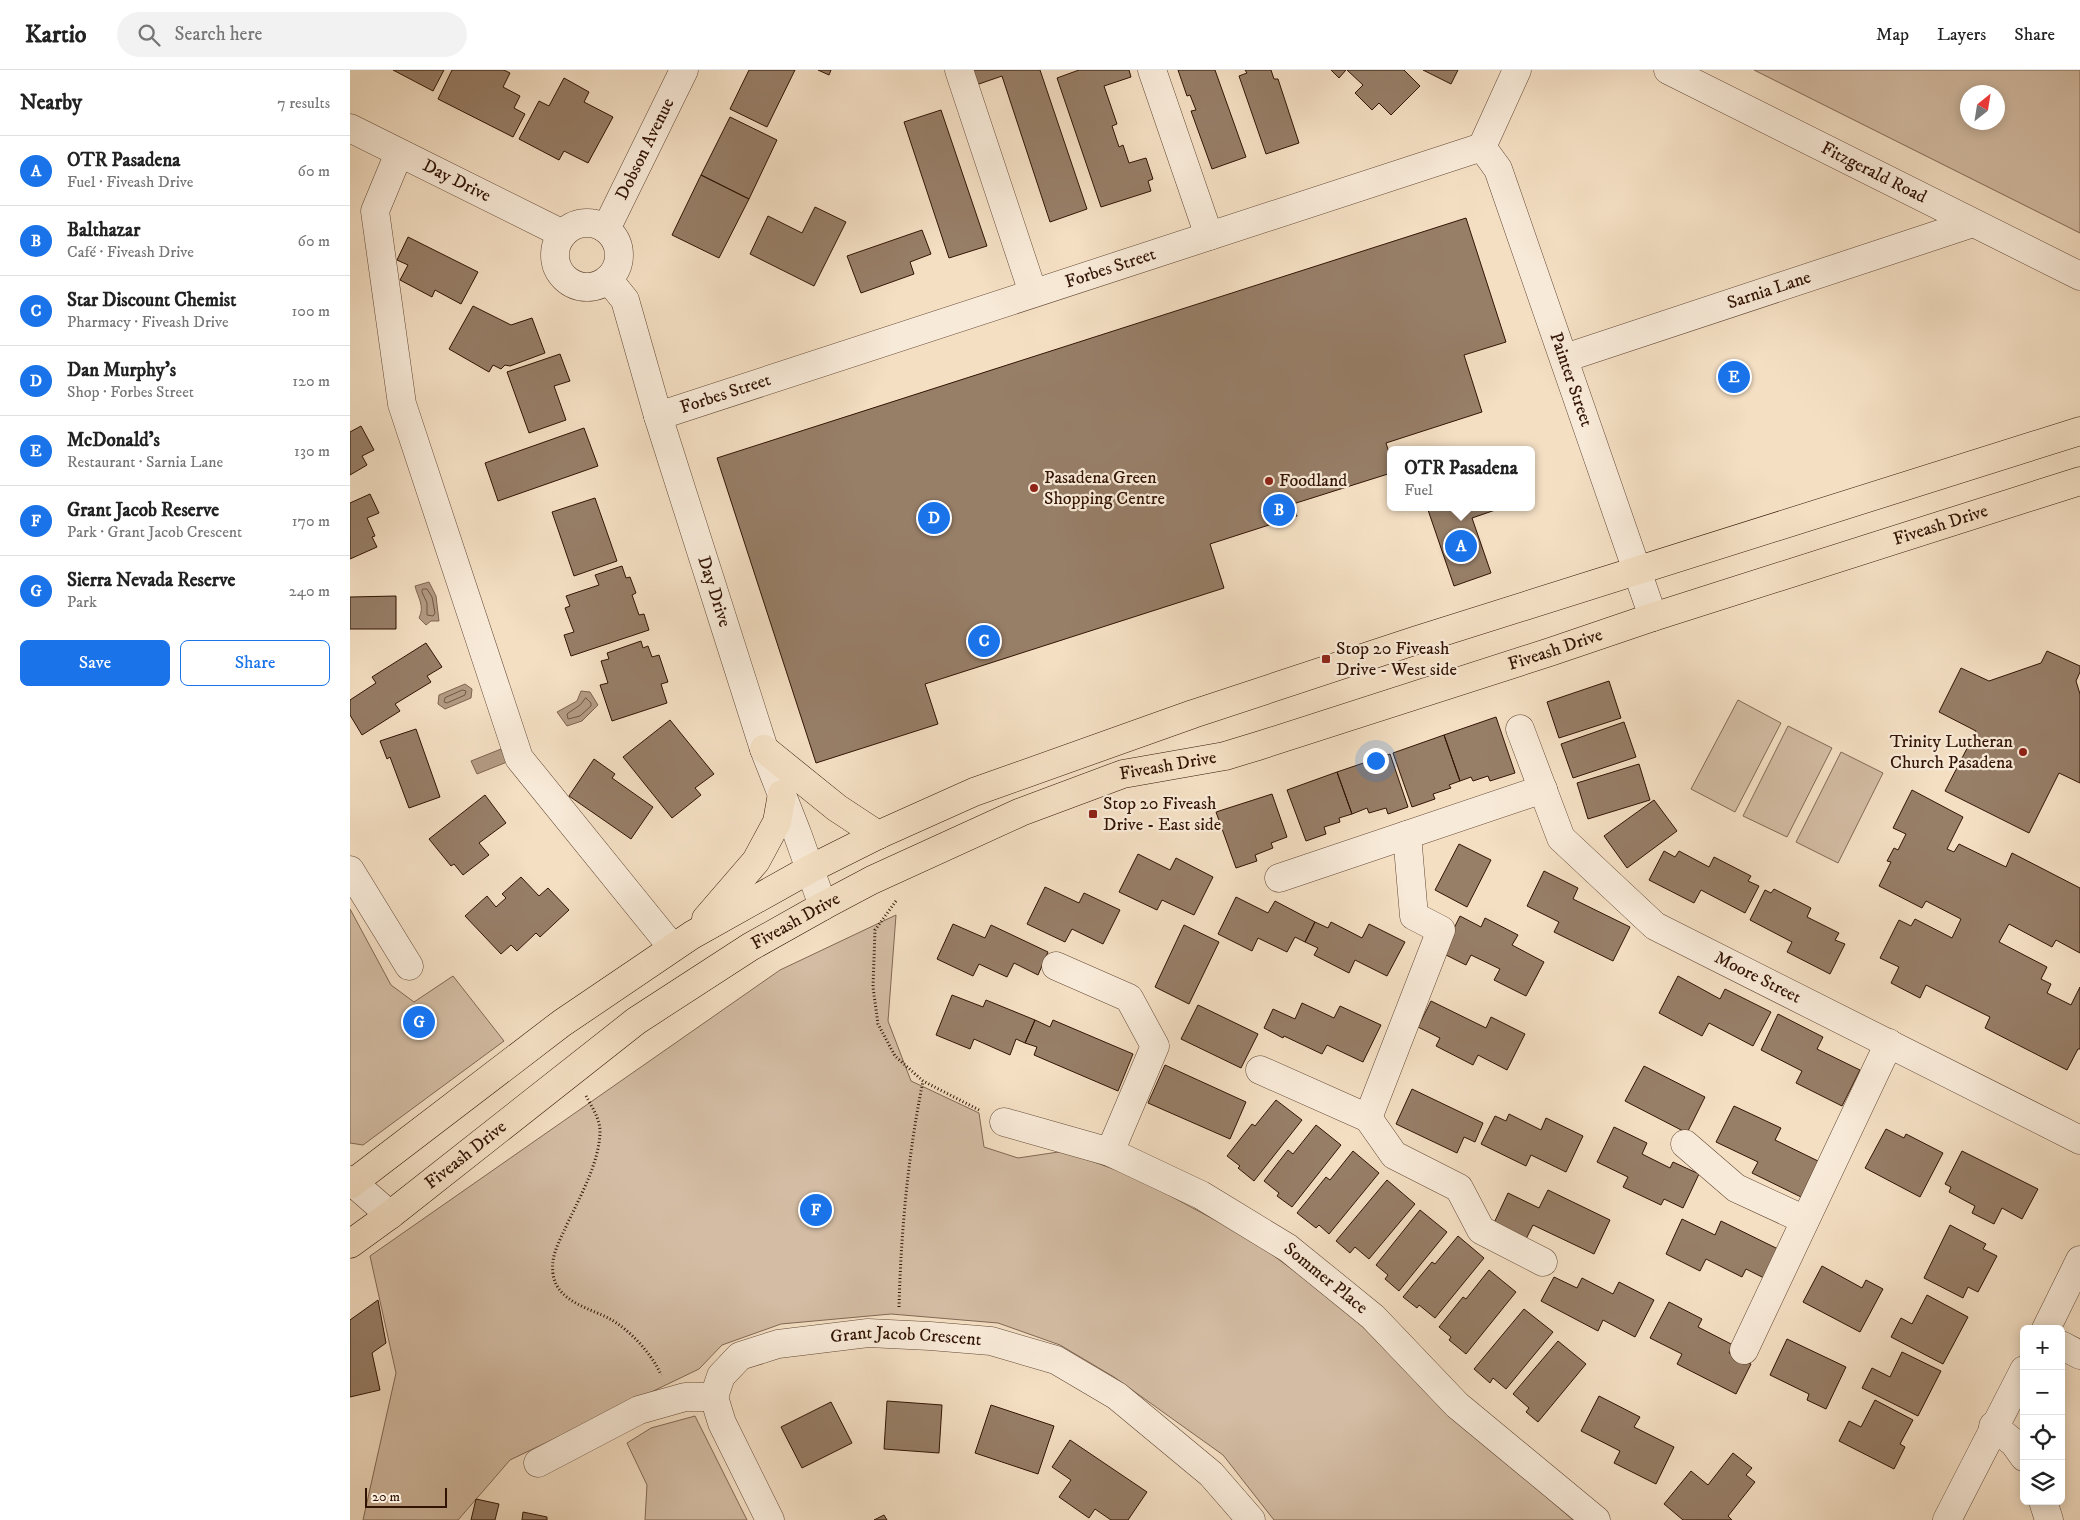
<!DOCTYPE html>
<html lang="en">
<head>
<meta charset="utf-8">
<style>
	:root { --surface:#fff; --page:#f2f2f2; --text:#222; --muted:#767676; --line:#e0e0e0; --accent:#1a73e8 }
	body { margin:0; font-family:"IM FELL DW Pica",serif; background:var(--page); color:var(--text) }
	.controls { position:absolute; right:15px; bottom:15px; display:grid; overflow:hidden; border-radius:8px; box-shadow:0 2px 12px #0003 }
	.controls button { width:45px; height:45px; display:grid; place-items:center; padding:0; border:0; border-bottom:1px solid var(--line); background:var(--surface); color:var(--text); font:25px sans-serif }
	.compass { position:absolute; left:1610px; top:15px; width:45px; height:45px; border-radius:50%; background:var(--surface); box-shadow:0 2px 12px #0003; rotate:30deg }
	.scale { position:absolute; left:15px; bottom:12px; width:82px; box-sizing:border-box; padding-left:5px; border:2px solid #321404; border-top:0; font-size:14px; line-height:18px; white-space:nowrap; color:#321404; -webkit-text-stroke:4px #f8ead8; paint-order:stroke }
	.you { position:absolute; left:1025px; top:690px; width:18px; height:18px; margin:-12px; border:4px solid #fff; border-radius:50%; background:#1a73e8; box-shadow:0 0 0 8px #1a73e833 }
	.badge { display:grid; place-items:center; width:32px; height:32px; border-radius:50%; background:var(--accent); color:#fff; font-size:16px; font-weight:700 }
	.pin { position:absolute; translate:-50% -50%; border:2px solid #fff; box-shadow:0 1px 5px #0006 }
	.popup { position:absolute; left:1037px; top:376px; width:148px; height:65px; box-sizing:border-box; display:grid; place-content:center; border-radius:8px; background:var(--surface); filter:drop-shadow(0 1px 4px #0005); font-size:16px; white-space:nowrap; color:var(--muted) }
	.popup b { font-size:19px; color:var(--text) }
	.popup::after { content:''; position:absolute; left:50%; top:100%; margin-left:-10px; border:10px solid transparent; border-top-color:var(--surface) }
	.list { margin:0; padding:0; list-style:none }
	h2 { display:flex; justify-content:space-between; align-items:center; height:65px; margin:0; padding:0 20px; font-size:21px }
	h2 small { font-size:16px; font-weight:400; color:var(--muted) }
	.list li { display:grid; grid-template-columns:32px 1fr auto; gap:15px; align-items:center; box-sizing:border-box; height:70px; padding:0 20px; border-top:1px solid var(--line) }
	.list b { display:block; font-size:19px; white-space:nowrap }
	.list p { margin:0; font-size:16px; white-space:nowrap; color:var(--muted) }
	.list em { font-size:16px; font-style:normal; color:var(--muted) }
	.actions { display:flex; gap:10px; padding:15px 20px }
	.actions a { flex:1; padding:11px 0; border:1px solid var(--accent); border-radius:8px; text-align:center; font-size:18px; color:var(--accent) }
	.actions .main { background:var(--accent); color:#fff }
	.icon { flex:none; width:28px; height:28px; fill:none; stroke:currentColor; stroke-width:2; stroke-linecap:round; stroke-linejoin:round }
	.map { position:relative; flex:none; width:1730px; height:1450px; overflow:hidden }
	header { display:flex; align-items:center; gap:30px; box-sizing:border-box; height:70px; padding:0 25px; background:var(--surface); border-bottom:1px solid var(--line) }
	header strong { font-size:24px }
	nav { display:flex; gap:28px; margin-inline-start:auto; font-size:18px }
	.search { width:350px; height:45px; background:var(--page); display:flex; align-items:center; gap:12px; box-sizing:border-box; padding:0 18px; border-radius:28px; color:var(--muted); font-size:19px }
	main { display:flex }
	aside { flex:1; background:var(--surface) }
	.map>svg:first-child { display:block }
</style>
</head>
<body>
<header>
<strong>Kartio</strong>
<div class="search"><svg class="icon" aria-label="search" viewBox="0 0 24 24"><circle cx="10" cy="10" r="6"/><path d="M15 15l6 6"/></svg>Search here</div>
<nav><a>Map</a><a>Layers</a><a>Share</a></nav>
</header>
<main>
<aside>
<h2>Nearby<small>7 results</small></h2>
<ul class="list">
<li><span class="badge">A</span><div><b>OTR Pasadena</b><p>Fuel · Fiveash Drive</p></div><em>60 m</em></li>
<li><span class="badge">B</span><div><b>Balthazar</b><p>Café · Fiveash Drive</p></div><em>60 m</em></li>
<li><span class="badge">C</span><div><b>Star Discount Chemist</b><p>Pharmacy · Fiveash Drive</p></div><em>100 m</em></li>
<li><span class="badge">D</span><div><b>Dan Murphy's</b><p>Shop · Forbes Street</p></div><em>120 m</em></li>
<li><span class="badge">E</span><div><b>McDonald's</b><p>Restaurant · Sarnia Lane</p></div><em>130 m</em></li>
<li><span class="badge">F</span><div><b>Grant Jacob Reserve</b><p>Park · Grant Jacob Crescent</p></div><em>170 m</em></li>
<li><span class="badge">G</span><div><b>Sierra Nevada Reserve</b><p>Park</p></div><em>240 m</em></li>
</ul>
<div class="actions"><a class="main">Save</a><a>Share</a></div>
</aside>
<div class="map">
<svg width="1730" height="1450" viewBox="0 0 1730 1450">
	<rect width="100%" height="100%" fill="#f4dfc3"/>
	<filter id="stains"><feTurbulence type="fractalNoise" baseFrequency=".004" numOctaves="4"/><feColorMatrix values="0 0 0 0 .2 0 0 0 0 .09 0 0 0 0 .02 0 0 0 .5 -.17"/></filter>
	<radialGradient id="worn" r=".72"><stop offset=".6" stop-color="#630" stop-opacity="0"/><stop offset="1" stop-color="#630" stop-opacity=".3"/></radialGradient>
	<path fill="#d3bca3" stroke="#826854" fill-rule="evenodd" d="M1404,0H1730V163ZM1648,22V52H1618V22Z
		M1388,630L1431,653L1385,742L1341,719Z
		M1438,656L1482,678L1437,767L1393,746Z
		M1491,682L1533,703L1488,793L1446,772Z
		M0,839L41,915L64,932L103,906L154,971L13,1075L0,1073Z
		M546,845L538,951L561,1011L629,1043L634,1077L668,1088L715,1081L787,1108L904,1171L995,1239L1094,1339L1223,1450H924L873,1385L764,1307L710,1275L648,1253L541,1244L431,1254L372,1275L349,1299L160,1390L108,1450H13L46,1303L20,1186L430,900Z
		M345,1346L397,1450H295L297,1415L277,1373L301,1358Z"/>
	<path fill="#b29a82" stroke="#7f6450" d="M79,512L86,526L89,551H81L76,555L69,548C75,536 68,528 65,516Z
		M115,614L122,619L121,628L95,639L88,634L89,625Z
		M231,621L240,622L248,635L232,651L217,656L207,642L227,631Z
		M151,679L157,692L127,704L121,691Z"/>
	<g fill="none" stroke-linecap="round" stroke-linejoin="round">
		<path stroke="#725743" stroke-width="1" d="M73,519H77L82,527L85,543L83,546L77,545V533L72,522Z
			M113,620L116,621L115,625L97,633L94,632L95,628Z
			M236,628L241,633V636L230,646L218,649L217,644L230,635Z"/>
	</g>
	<path fill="#977e67" stroke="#321404" d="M43,0H94L83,21Z
		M102,0H154L160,3L153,17L170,26L164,38L175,44L163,67L88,29Z
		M399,0H445L417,57L380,39Z
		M468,0H481L479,5Z
		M621,0H690L737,139L700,152L652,6L626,15Z
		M779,0L781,7L754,16L767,54L762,56L769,77L773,75L779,93L796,88L803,109L798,111L801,121L751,137L707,8L729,0Z
		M828,0H865L896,87L862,99L841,41L846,40L840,25L837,26Z
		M895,0H921L924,9H928L949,73L916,84L889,6L897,3Z
		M981,0H996L989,8Z
		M997,0H1054L1070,16L1041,45L1029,33L1022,40L1005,23L1013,15Z
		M1073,0H1108L1101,14Z
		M214,8L239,22L234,32L263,47L238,93L214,81L209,90L169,69L189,31L199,36Z
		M591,40L637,176L599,188L554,52Z
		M380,47L427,70L399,129L351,105Z
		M351,105L399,129L369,188L322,165Z
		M465,137L496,152L464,216L400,184L418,146L452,163Z
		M1116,148L1156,272L1114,285L1132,342L1036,373L1041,389V403L943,434L947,446L860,474L874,518L575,614L588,654L466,693L367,388Z
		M572,160L581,184L560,192L564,204L511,223L497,186Z
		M58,167L128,202L111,234L85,220L82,227L50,210L58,195L47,190Z
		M123,236L161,255L182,248L195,283L160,296L155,295L151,299L143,295L139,302L99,279Z
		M210,284L220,311L204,316L216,350L179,363L157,302Z
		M11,356L24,380L12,386L17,395L0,405V362Z
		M234,358L248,396L148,431L135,393Z
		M20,424L29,443L17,448L25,466L22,467L27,477L0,489V433Z
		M245,428L267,491L224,506L202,442Z
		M1077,437H1154L1122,448L1141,503L1104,516Z
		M272,496L276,508L280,507L286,523L282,525L289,545L294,544L299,560L221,586L214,565L224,562L215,538L220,536L216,526L249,515L245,505Z
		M46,526V559H0V527Z
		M291,571L293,578L298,576L302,587L309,585L318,612L311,614L317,633L262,651L250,615L258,613L251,591L259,589L257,583Z
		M76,573L92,597L77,606L81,612L45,634L50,641L12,665L0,645V630L26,613L22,607Z
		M1697,581L1730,596V602L1726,611L1730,624V713L1709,703L1679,763L1595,721L1626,661L1589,642L1611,598L1639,611L1691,593Z
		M1259,611L1271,648L1209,668L1197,632Z
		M1146,647L1165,703L1140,711L1138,706L1123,711L1121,707L1110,711L1094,665Z
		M320,650L364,704L345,718L351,725L322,748L273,687Z
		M1274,652L1286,687L1223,708L1211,674Z
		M66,659L90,727L59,738L40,687L37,689L30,671Z
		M1094,665L1110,711L1099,715L1101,718L1083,724L1085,729L1062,737L1043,683Z
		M1040,684L1058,737L1038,744L1036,738L1019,743L1017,738L1002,744L987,702Z
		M244,689L265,704L262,708L303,737L281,769L219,726Z
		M1289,694L1300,730L1238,749L1227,713Z
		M987,702L1002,744L989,748L990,752L974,757L976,764L956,771L937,720Z
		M1562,720L1613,747L1597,779L1604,782L1609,774L1656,797L1662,783L1730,818V883L1706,870L1702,877L1659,854L1649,872L1697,897L1691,909L1701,914L1697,923L1721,935L1730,917V979H1728L1717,1000L1635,958L1640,947L1576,915L1570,928L1541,913L1549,897L1530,888L1549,850L1561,856L1565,849L1602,868L1611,849L1576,831L1572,838L1529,816L1541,792L1537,791L1544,778L1548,780L1556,764L1543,758Z
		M922,724L937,767L921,773L923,778L905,785L907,791L886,798L866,742Z
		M135,725L156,753L129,773L139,785L113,805L104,794L101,796L79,769Z
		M1304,730L1327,761L1277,798L1254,766Z
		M1109,774L1141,790L1117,837L1085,820Z
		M1314,781L1325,787L1329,781L1359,797L1364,787L1401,806L1398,811L1409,816L1395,843L1351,820L1344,833L1299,810Z
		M788,784L820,800L826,788L863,807L844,845L812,830L807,840L769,822Z
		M1194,801L1228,818L1223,829L1280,857L1263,891L1204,862L1209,852L1177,836Z
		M171,807L189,826L198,818L219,840L190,867L186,863L167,881L161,875L151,884L115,846L137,826L146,837L156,828L152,824Z
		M695,817L729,833L734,823L770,840L753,874L722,859L715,872L677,854Z
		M1424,819L1461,838L1457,847L1489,863L1485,870L1495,874L1480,904L1437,882L1442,872L1400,850L1415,820L1421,823Z
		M886,827L918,843L925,831L965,852L955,872L945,867L937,882L908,868L902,881L868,864Z
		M1110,846L1131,857L1135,848L1168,865L1162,875L1194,892L1176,926L1144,910L1150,899L1121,885L1116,895L1092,883Z
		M965,852L978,858L981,852L1012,868L1019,854L1055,872L1037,906L1005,890L999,903L964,885L968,878L955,872Z
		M603,854L635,868L641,855L698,882L688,905L664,893L657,907L629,894L623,906L587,889Z
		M834,855L869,872L839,934L805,917Z
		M1328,906L1370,929L1375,919L1421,942L1403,976L1359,953L1352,966L1309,943Z
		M602,925L633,937L636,930L685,950L675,973L666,969L660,985L624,969L620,979L586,965Z
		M1081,931L1136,958L1141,947L1175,964L1157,1000L1128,985L1123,995L1086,976L1090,968L1068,957Z
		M952,933L984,948L990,936L1031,955L1013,992L977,975L972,984L934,966L933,968L914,958L923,939L945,949Z
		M848,935L908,964L891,998L831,969Z
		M1428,944L1473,967L1467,979L1510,1000L1492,1036L1446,1013L1452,1001L1411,980Z
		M685,950L700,957L703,950L783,984L768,1021L684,985L687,977L675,973Z
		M815,995L896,1032L880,1069L798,1033Z
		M1294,996L1355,1027L1337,1063L1275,1031Z
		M1062,1019L1133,1053L1125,1072L1114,1067L1107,1083L1046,1054Z
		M926,1030L952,1050L904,1111L888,1098L890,1096L877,1086L902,1054L905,1056Z
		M1384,1036L1431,1058L1425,1070L1468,1091L1451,1127L1402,1103L1408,1092L1366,1072Z
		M1159,1044L1191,1060L1196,1048L1233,1066L1216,1102L1181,1085L1176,1096L1131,1074L1145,1046L1156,1051Z
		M966,1055L991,1075L942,1137L927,1126L929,1123L914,1111L938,1080L943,1084Z
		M1264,1057L1297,1073L1292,1084L1320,1098L1323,1092L1349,1104L1333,1138L1314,1129L1311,1135L1273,1117L1278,1107L1247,1092Z
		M1536,1059L1554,1068L1556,1064L1593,1083L1570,1127L1515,1098Z
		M1003,1081L1029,1103L979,1164L969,1155L966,1158L947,1143L976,1107L980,1110Z
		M1612,1081L1688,1119L1672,1149L1652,1138L1644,1154L1622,1143L1625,1136L1599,1122L1601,1117L1595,1114Z
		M1037,1110L1065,1134L1019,1189L1005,1177L1000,1183L986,1171Z
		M1198,1120L1260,1150L1244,1184L1183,1155L1176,1169L1144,1153L1158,1123L1189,1138Z
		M1070,1140L1097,1162L1049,1221L1035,1209L1038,1205L1026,1195Z
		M1332,1149L1365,1165L1371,1151L1428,1179L1414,1208L1396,1199L1392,1207L1356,1189L1350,1201L1316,1184Z
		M1600,1155L1636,1174L1633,1179L1647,1186L1628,1222L1618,1217L1613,1228L1574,1208Z
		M1108,1166L1134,1188L1085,1248L1069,1235L1067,1238L1053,1227L1082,1192L1085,1194Z
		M1472,1196L1512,1218L1516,1210L1533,1219L1510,1262L1453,1232Z
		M1139,1200L1166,1222L1116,1284L1099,1270L1101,1267L1089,1257L1113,1227L1116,1229Z
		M1204,1207L1227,1218L1232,1208L1263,1224L1269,1212L1304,1230L1285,1267L1253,1250L1248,1261L1191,1231Z
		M1577,1225L1618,1247L1593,1294L1541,1267L1551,1248L1562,1254Z
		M28,1230L36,1273L22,1283L30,1320L0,1327V1250Z
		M1319,1232L1352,1249L1348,1257L1383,1275L1379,1283L1401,1294L1386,1324L1327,1294L1332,1284L1300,1268Z
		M1174,1239L1203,1262L1156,1319L1143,1308L1140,1313L1124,1299Z
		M1437,1269L1496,1297L1476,1339L1457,1330L1459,1324L1420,1305Z
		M1208,1271L1236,1294L1188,1352L1176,1342L1179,1338L1163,1324Z
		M1552,1282L1591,1301L1568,1346L1512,1318L1522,1298L1540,1307Z
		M1249,1326L1290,1347L1284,1357L1324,1377L1306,1414L1264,1393L1270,1381L1231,1361Z
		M1525,1330L1563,1350L1550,1374L1555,1377L1544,1399L1489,1371L1499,1351L1511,1357Z
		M537,1331L592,1335L589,1383L534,1379Z
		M481,1332L502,1373L452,1398L431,1357Z
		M641,1335L704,1356L688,1404L625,1383Z
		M720,1370L797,1422L778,1450H761L745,1439L739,1448L709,1427L721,1410L702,1397Z
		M1383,1383L1402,1398L1396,1405L1405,1412L1378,1446L1382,1450H1333L1314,1434L1341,1401L1358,1415Z
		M126,1429L149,1434L145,1450H121Z
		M173,1442L197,1447V1450H172Z
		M534,1445L537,1450H524Z"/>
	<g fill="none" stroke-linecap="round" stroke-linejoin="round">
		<defs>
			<g id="minor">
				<path d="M609,0L683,223"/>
				<path d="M802,0L859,166"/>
				<path id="s1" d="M1318,0L1730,206"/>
				<path id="s2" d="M0,58L213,164"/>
				<path id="s3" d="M1132,77L1148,99L1303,547"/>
				<path d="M49,83L25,141L52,334L169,688L322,877"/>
				<circle cx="237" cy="185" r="32"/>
				<path id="s4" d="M256,159L334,0"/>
				<path id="s5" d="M258,209L275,230L308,346L414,679L447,763L473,836"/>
				<path id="s6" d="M1215,288L1623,153"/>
				<path id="s7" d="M308,346L1132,77L1167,0"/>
				<path id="s8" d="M1170,659L1211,768L1305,856L1730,1070"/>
				<path d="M0,800L59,896"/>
				<path d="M929,808L1193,719"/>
				<path d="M706,896L779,928L805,976L760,1082"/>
				<path d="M910,1000L1018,1048L1044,1085L1109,1118L1131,1160L1193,1192"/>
				<path d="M1018,1048L1091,860L1064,846L1057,765"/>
				<path id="s9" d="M654,1052L760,1082L851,1125L938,1178L1023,1247L1107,1335L1246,1450"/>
				<path d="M1335,1074L1386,1118L1455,1150"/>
				<path d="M0,1110L40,1145"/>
				<path d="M1696,1259L1730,1190"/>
				<path d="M1711,1275L1730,1285"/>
				<path d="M1394,1280L1539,973"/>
				<path d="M364,1327L372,1353L420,1450"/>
				<path d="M1643,1356L1664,1373L1674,1387"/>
				<path id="s10" d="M188,1393L289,1340L335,1327H364L371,1306L390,1286L428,1274L518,1263L580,1266L641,1271L706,1290L767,1326L861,1404L901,1450"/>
				<path d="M1693,1431L1699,1450"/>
				<path d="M1597,1450L1674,1300"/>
			</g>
			<g id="major">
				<path d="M414,679L487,738L528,765"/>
				<path d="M356,849L406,791L427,752L432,724"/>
				<path d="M0,1115L212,953L342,865L460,799L528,765L624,722L843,644L1067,570L1730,361"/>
				<path id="s11" d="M0,1174L40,1145L286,951L400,877L473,836L522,810L671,742L773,704L875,686L908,676L1200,582L1303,547L1730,411"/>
			</g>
		</defs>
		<use href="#minor" stroke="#624734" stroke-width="29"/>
		<use href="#major" stroke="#321404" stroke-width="29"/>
		<path stroke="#321404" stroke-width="3" stroke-dasharray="1 2.5" stroke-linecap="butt" d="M546,831L525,860L523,917L528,954L545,986L573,1011L631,1041
			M236,1026C242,1037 250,1049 250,1061C250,1093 227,1132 214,1161C207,1176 201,1187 203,1204C207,1232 240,1238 260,1249C279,1259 303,1285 311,1305
			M549,1237C551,1161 558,1085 573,1011"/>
		<use href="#minor" stroke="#f8ead8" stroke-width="28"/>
		<use href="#major" stroke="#f4dfc3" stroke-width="28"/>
	</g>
	<g fill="#8f2418" stroke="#f8ead8" stroke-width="2">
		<circle cx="919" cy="411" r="5"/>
		<circle cx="684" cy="418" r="5"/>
		<rect x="971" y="584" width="10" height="10" rx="2.5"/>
		<circle cx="1673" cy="682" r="5"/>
		<rect x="738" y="739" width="10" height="10" rx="2.5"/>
	</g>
	<g text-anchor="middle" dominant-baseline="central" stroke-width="4.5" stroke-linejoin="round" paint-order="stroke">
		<g font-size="18" fill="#321404" stroke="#f8ead8">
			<text stroke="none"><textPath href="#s4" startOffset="89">Dobson Avenue</textPath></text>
			<text stroke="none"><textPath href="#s1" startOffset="230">Fitzgerald Road</textPath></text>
			<text stroke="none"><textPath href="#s2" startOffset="119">Day Drive</textPath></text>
			<text stroke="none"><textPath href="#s7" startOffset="476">Forbes Street</textPath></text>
			<text stroke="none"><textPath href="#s6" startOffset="215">Sarnia Lane</textPath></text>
			<text stroke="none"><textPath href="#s3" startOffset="250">Painter Street</textPath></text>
			<text stroke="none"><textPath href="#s7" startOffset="71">Forbes Street</textPath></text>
			<text stroke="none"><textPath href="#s11" startOffset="1766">Fiveash Drive</textPath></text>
			<text stroke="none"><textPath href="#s5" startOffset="332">Day Drive</textPath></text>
			<text stroke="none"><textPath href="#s11" startOffset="1361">Fiveash Drive</textPath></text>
			<text stroke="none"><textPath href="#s11" startOffset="956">Fiveash Drive</textPath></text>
			<text stroke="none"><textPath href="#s11" startOffset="551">Fiveash Drive</textPath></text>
			<text stroke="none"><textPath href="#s8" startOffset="360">Moore Street</textPath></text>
			<text stroke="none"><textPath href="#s11" startOffset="146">Fiveash Drive</textPath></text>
			<text stroke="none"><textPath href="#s9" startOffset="361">Sommer Place</textPath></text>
			<text stroke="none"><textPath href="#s10" startOffset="409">Grant Jacob Crescent</textPath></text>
		</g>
		<g font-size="18" fill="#321404" stroke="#f8ead8" text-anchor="start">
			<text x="694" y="408">Pasadena Green<tspan x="694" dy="21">Shopping Centre</tspan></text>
			<text x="929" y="411">Foodland</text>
			<text x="986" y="579">Stop 20 Fiveash<tspan x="986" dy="21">Drive - West side</tspan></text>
			<text x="1663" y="672" text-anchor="end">Trinity Lutheran<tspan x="1663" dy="21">Church Pasadena</tspan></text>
			<text x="753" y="734">Stop 20 Fiveash<tspan x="753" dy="21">Drive - East side</tspan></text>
		</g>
	</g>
	<rect width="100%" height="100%" filter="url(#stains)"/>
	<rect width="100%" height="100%" fill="url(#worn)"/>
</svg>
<div class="controls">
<button>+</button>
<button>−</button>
<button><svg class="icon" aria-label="locate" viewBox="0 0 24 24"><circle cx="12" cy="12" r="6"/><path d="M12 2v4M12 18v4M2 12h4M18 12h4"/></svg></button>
<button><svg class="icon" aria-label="layers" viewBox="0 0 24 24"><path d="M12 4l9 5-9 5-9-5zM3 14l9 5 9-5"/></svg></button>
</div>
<svg class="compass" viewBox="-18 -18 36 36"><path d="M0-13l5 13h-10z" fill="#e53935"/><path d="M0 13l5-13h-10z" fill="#767676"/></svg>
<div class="scale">20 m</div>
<div class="you"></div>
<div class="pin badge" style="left:1111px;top:476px">A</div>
<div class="popup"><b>OTR Pasadena</b>Fuel</div>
<div class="pin badge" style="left:929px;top:440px">B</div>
<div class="pin badge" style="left:634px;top:571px">C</div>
<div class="pin badge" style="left:584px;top:448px">D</div>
<div class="pin badge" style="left:1384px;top:307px">E</div>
<div class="pin badge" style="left:466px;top:1140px">F</div>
<div class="pin badge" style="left:69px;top:952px">G</div>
</div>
</main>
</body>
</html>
